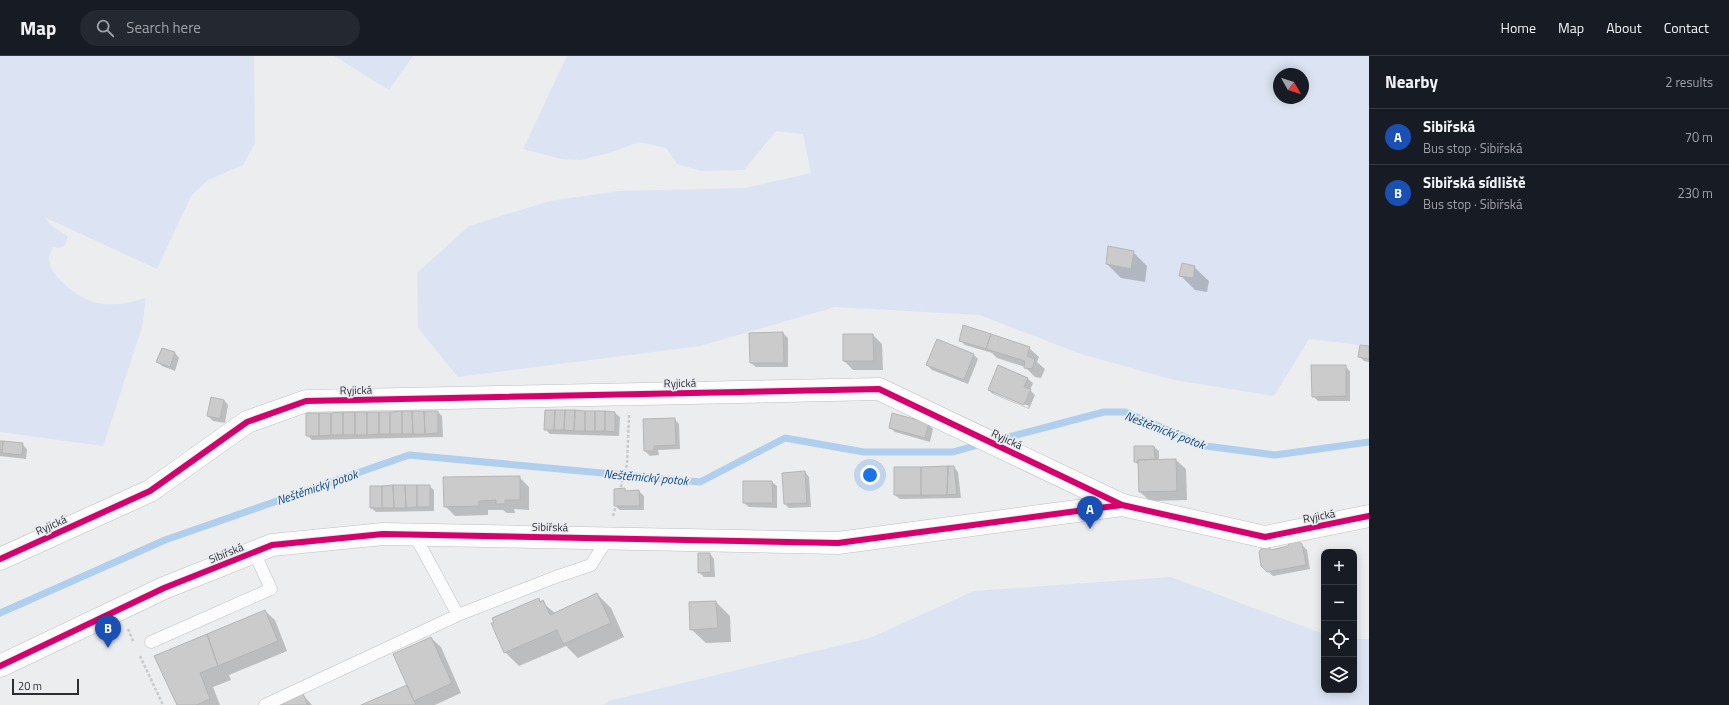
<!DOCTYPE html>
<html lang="en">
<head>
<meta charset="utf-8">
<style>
	:root { --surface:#171b24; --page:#242831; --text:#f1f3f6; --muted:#9ea1a6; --line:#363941; --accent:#1a73e8 }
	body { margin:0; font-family:"Titillium Web",sans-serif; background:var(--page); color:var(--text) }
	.controls { position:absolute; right:12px; bottom:12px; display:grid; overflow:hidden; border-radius:8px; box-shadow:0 2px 10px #0003 }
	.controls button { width:36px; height:36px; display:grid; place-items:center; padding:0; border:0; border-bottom:1px solid var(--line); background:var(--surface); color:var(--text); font:20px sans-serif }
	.compass { position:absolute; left:1273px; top:12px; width:36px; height:36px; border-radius:50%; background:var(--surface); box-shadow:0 2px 10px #0003; rotate:129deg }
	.scale { position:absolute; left:12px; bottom:10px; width:67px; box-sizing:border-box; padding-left:4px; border:2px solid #2c2d2f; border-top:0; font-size:11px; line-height:14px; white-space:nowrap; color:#2c2d2f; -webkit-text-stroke:3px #e9ecf1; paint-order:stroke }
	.you { position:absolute; left:870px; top:419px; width:14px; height:14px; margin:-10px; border:3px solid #fff; border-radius:50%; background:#1a73e8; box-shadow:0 0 0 6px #1a73e833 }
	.badge { display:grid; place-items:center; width:26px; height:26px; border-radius:50%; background:var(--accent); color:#fff; font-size:13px; font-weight:700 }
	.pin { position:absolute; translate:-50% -33px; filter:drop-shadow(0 1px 2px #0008) }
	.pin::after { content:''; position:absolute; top:21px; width:14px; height:12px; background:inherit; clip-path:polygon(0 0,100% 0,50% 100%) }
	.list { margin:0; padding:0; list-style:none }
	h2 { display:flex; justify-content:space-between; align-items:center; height:52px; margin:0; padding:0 16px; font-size:17px }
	h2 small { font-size:13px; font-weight:400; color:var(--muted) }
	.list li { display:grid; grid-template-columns:26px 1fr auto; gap:12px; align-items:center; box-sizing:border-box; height:56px; padding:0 16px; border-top:1px solid var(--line) }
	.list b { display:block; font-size:15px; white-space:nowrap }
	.list p { margin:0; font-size:13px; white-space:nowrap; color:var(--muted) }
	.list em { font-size:13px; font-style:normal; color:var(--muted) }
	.icon { flex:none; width:22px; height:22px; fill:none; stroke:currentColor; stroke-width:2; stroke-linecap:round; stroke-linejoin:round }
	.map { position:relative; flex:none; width:1369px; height:649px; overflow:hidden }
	header { display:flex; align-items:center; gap:24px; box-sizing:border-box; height:56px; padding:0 20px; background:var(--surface); border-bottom:1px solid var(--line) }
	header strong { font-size:19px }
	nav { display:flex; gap:22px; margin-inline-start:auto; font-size:14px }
	.search { width:280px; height:36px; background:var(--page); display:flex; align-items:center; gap:10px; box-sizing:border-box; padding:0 14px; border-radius:22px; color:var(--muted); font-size:15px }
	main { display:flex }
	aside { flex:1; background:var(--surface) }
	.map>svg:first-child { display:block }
</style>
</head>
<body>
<header>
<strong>Map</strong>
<div class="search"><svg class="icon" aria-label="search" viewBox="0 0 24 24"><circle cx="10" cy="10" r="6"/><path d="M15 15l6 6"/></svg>Search here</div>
<nav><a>Home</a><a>Map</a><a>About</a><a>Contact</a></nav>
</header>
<main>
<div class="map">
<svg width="1369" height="649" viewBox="0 0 1369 649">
	<rect width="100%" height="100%" fill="#ebedef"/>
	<path fill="#dce4f3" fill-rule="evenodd" d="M0,0H254L255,87L243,109L208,124L191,140L157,213L44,161L53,171L68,180L65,189L60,192L53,191C52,194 49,199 49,202C49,220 78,242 94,246C111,251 129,247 146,242L142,271L103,390L0,376Z
		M334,0H413L389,34Z
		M567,0H1369V290L1309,283L1274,340L1174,324L1081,298L980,259L835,251L700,290L458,321L418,272L417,217L469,170L550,145L619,135L745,132L811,117L803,78L776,75L744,114L702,115L677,108L666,92L639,86L612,96L581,104L561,103L523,93ZM1279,18H1303V42H1279Z
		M1171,521L1324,578V634H1354V583H1369V649H603L608,645L870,582L974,535Z"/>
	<path fill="#0003" fill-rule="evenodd" d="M1133,196L1147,210L1145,226L1121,222L1107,208Z
		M1194,211L1209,225L1207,236L1195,234L1181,220Z
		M783,277L788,282V311H756L751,307Z
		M873,279L882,288L883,314H853L844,305Z
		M960,284L1029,292L1039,301L1037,306L1045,313L1041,322L1035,321L1025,311L997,302L992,297L965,289Z
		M1369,291V306L1364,305L1359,300Z
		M162,293L175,297L179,302L175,315L162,310L158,306Z
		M974,299L978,303L968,328L932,314L927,309Z
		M998,310L1028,323L1033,327L1030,334L1035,339L1029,353L993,338L989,334ZM993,335L1029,350L1028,352L993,337Z
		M1345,310L1350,315V345H1318L1313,340Z
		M224,344L228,349L225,367L213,365L208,360Z
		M438,356L442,360L443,381L312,384L307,379Z
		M615,357L620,361L619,380L550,378L545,373Z
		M674,363L679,368L680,393L658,394L659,399L650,400L645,395Z
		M928,368L933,373L930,386L895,376L890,372Z
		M0,386L22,388L27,393L26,403L0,400Z
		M1154,391L1159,395V404H1176L1186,413L1187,444L1150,445L1140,436L1139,409L1135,406Z
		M954,411L958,416L961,442L900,443L895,439Z
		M805,416L809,421L811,451L789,452L785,448Z
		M519,421L529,431V454L514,453L515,457H507L503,454H488V459L455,460L445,450Z
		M772,426L777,430V452L749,451L744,447Z
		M429,430L434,434V455L376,456L371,452Z
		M625,433L627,436L639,435L644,440V454H620L615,450V434Z
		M1302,489L1307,494L1310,513L1273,520L1262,510L1272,495Z
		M710,498L714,503L715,521H704L699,516Z
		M597,538L611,552L624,581L578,602L566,590L519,610L505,596L538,543L555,557Z
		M716,546L730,560L731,586L706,587L691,573Z
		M265,555L275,564L287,595L229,619L231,624L213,631L220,649H178L206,580Z
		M431,582L441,591L461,637L435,649H365L408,629Z
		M303,639L312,649H282Z"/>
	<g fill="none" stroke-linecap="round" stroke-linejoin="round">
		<path stroke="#b0ceee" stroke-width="7" d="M997,384L1104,356H1125L1206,390L1275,399L1369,386
			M0,557L165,484L409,399L700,426L785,382L864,396H953L981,388"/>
	</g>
	<path fill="#cbcbcb" stroke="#b5b5b5" d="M1108,190L1134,195L1131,213L1106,208Z
		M1182,207L1195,210L1193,222L1179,220Z
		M963,269L991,278L986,293L959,285Z
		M783,276L784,307H750L749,277Z
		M843,278H873L874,305H843Z
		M991,278L1030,291L1027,300L1035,303L1032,313L1024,312L1025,305L986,293Z
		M937,283L974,298L964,324L926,309Z
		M1360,289L1369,290V303L1358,301Z
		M162,292L175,296L170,311L156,306Z
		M998,309L1028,322L1024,331L1031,333L1024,349L988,334Z
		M1311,309H1346V340L1312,341Z
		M211,341L224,344L220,363L207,360Z
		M545,354H555L554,374H544Z
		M555,354H565L564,374H554Z
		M565,354H575L574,375L564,374Z
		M575,354L585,355V375H574Z
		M402,355V378H390V356Z
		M402,355H412L413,378H402Z
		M412,355H424L425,378H413Z
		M424,355H438V377L425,378Z
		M585,355H595V375H585Z
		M595,355H605V375H595Z
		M605,355L615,356V376L605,375Z
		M343,356V379H331V357Z
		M343,356H355V379H343Z
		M355,356H367V379H355Z
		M367,356H379V378L367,379Z
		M379,356H390V378H379Z
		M306,357H319V380H306Z
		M319,357H331V379L319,380Z
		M892,357L929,367L925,382L889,372Z
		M675,362L676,389L654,390V395H644L643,363Z
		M0,385H3L2,397L0,396Z
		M3,385L23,387L22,399L2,397Z
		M1134,390H1154L1155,403L1138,404V406H1134Z
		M1176,403L1177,435L1139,436L1138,404Z
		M948,410L947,439H921V411Z
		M948,410H954L957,438L947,439Z
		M894,411H921V439H894Z
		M805,415L807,447L784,448L782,417Z
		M520,420V444H505V448H496V444L479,445V450L444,451L443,421Z
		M743,425H772L773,447H743Z
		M393,429H405L406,452H394Z
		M393,429L394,452H382V430Z
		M405,429H417V451L406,452Z
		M417,429H430V451H417Z
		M370,430H382V452H370Z
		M625,432V435L639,434L640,450H614V433Z
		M1298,485L1302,488L1306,509L1267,516L1261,510L1259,496L1261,493L1269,491L1271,494L1288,490L1290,486Z
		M698,497H710L711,516L698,517Z
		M597,537L611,567L563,588L557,574L504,597L491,567H494L492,562L539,542L540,546L543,544L550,559Z
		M716,545L718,572L690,574L689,546Z
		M265,554L278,585L218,610L207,578Z
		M207,578L218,610L200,617L210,643L196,649H177L154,600Z
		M431,581L452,627L414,645L393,598Z
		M407,629L416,649H361Z
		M303,638L308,649H279Z"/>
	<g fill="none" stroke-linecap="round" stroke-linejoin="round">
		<defs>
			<path id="service" d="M414,478L458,559
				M151,586L271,533L254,496
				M265,649L458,559L553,522L591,509L608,482"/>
			<path id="minor" d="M0,503L150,435L247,366L306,345L879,333L1122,449"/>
			<path id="tertiary" d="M0,610L164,532L272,489L383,478L838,487L1122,449L1265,481L1369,460"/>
		</defs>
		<use href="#service" stroke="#bec0c2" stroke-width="13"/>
		<use href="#minor" stroke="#bec0c2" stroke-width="23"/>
		<use href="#tertiary" stroke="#bec0c2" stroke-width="23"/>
		<path stroke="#cacacc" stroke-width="2.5" stroke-dasharray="3 2" stroke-linecap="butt" d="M613,460L627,408L629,359
			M128,573L133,585
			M140,600L163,649"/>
		<use href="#service" stroke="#fcfcfd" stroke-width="12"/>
		<use href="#minor" stroke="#fcfcfd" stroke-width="22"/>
		<use href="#tertiary" stroke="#fcfcfd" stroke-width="22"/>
		<defs>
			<path id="cycleway" d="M0,503L150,435L247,366L306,345L879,333L1122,449L1265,481L1369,460
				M0,610L164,532L272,489L383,478L838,487L1122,449"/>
		</defs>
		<use href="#cycleway" stroke="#e9ecf1" stroke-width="8"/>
		<use href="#cycleway" stroke="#d6006c" stroke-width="6"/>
	</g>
	<g text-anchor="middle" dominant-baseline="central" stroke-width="3.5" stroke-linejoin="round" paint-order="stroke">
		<g font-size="11" fill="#2c2d2f" stroke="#e9ecf1">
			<text transform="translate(680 327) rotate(-1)">Ryjická</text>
			<text transform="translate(356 334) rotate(-1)">Ryjická</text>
			<text transform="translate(1007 383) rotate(25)">Ryjická</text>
			<text transform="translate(1319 460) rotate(-11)">Ryjická</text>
			<text transform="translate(51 469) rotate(-24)">Ryjická</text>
			<text transform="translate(550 471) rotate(1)">Sibiřská</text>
			<text transform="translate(226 497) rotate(-22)">Sibiřská</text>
		</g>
		<g font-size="12" font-style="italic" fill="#08477c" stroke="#e9ecf1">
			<text transform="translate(1165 374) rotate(21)">Neštěmický potok</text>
			<text transform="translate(646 421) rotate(5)">Neštěmický potok</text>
			<text transform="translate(317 431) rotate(-19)">Neštěmický potok</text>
		</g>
	</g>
</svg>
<div class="controls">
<button>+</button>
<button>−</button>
<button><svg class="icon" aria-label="locate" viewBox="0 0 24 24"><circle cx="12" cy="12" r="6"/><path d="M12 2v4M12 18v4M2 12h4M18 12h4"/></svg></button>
<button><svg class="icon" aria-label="layers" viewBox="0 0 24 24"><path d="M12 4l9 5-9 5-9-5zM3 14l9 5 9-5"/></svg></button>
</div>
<svg class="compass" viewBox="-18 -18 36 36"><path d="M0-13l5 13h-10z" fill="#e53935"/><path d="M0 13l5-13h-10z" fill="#9ea1a6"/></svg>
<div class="scale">20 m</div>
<div class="you"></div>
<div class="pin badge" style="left:1090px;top:473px;background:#1a4fb4">A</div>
<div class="pin badge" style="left:108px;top:592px;background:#1a4fb4">B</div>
</div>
<aside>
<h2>Nearby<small>2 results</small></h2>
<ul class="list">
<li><span class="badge" style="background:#1a4fb4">A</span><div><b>Sibiřská</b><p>Bus stop · Sibiřská</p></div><em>70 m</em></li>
<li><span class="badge" style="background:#1a4fb4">B</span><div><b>Sibiřská sídliště</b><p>Bus stop · Sibiřská</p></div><em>230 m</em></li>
</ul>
</aside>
</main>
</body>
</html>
